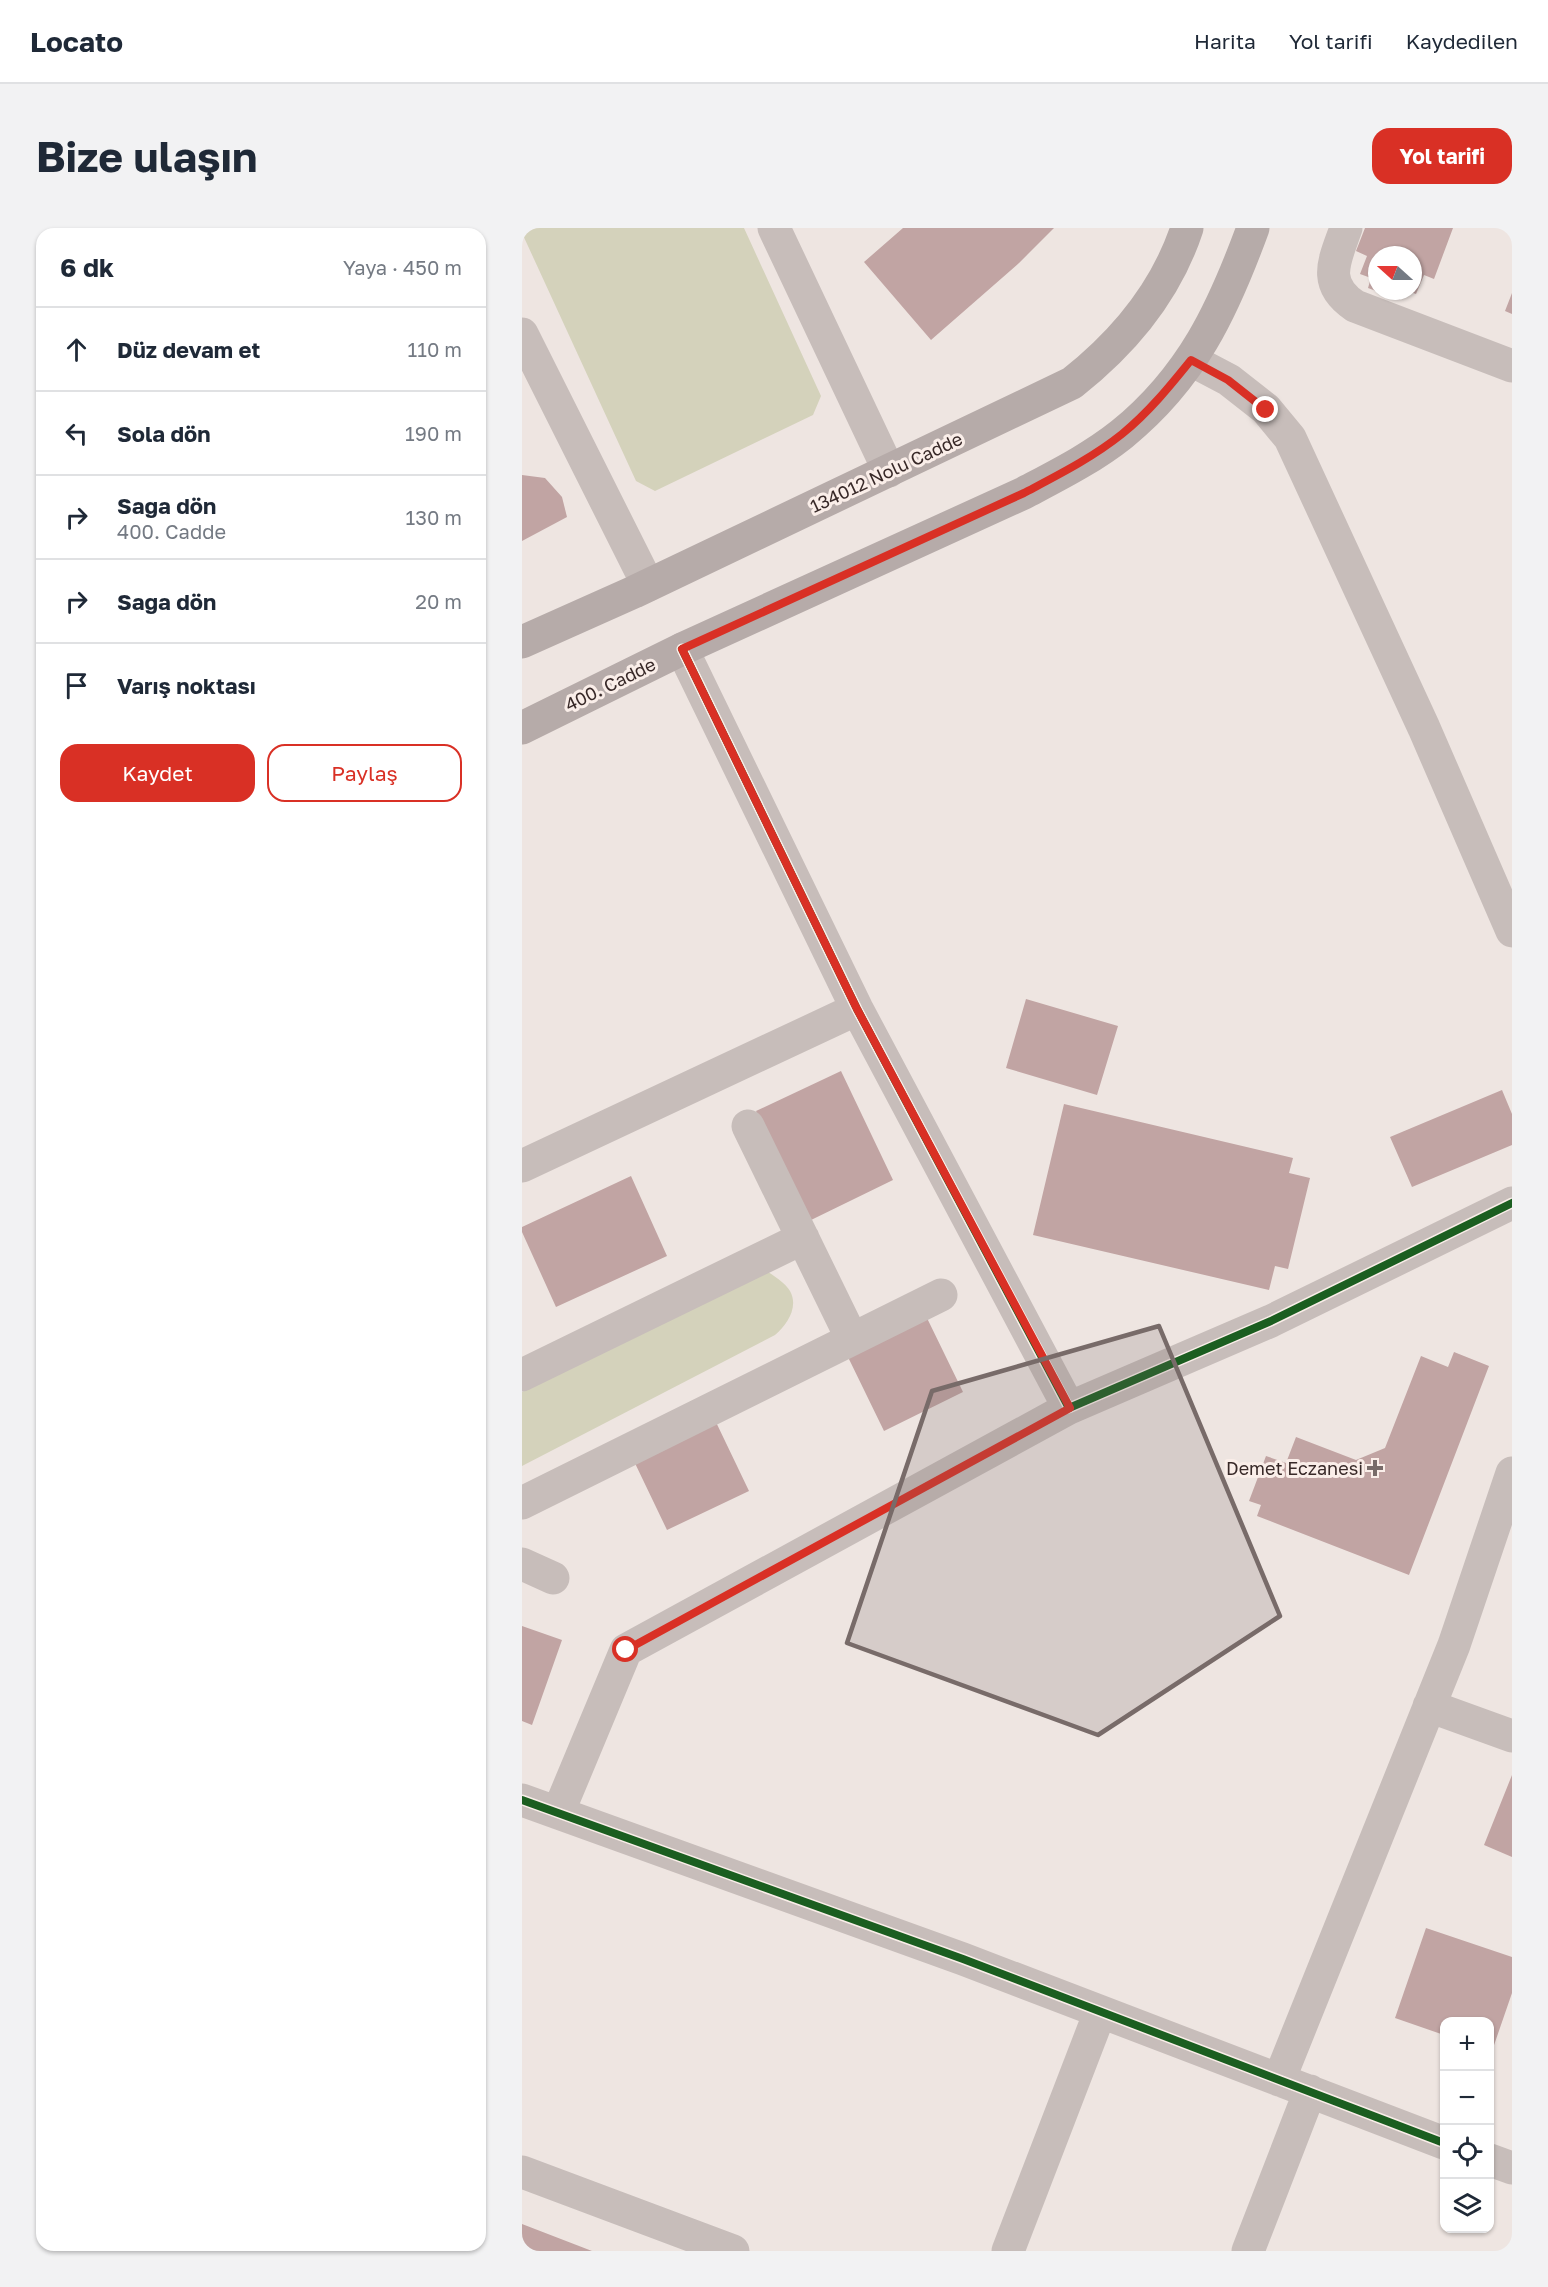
<!DOCTYPE html>
<html lang="tr">
<head>
<meta charset="utf-8">
<style>
	:root { --surface:#fff; --page:#f2f2f3; --text:#1f2937; --muted:#747a83; --line:#e0e1e3; --accent:#d93025 }
	body { margin:0; font-family:"Golos Text",sans-serif; background:var(--page); color:var(--text) }
	.controls { position:absolute; right:18px; bottom:18px; display:grid; overflow:hidden; border-radius:12px; box-shadow:0 2px 4px #0004 }
	.controls button { width:54px; height:54px; display:grid; place-items:center; padding:0; border:0; border-bottom:2px solid var(--line); background:var(--surface); color:var(--text); font:30px sans-serif }
	.compass { position:absolute; left:846px; top:18px; width:54px; height:54px; border-radius:50%; background:var(--surface); box-shadow:0 2px 4px #0004; rotate:291deg }
	.stop { position:absolute; width:18px; height:18px; margin:-14px; border:4px solid #d93025; border-radius:50%; background:#fff }
	.stop.end { background:#d93025; border-color:#fff; box-shadow:0 2px 6px #0008 }
	.list { margin:0; padding:0; list-style:none }
	h2 { display:flex; justify-content:space-between; align-items:center; height:78px; margin:0; padding:0 24px; font-size:26px }
	h2 small { font-size:20px; font-weight:400; color:var(--muted) }
	.list li { display:grid; grid-template-columns:39px 1fr auto; gap:18px; align-items:center; box-sizing:border-box; height:84px; padding:0 24px; border-top:2px solid var(--line) }
	.list b { display:block; font-size:22px; white-space:nowrap }
	.list p { margin:0; font-size:20px; white-space:nowrap; color:var(--muted) }
	.list em { font-size:20px; font-style:normal; color:var(--muted) }
	.actions { display:flex; gap:12px; padding:18px 24px }
	.actions a { flex:1; padding:14px 0; border:2px solid var(--accent); border-radius:18px; text-align:center; font-size:21px; color:var(--accent) }
	.actions .main { background:var(--accent); color:#fff }
	.icon { flex:none; width:33px; height:33px; fill:none; stroke:currentColor; stroke-width:2; stroke-linecap:round; stroke-linejoin:round }
	.map { position:relative; flex:none; width:990px; height:2023px; overflow:hidden; border-radius:18px }
	header { display:flex; align-items:center; gap:36px; box-sizing:border-box; height:84px; padding:0 30px; background:var(--surface); border-bottom:2px solid var(--line) }
	header strong { font-size:28px }
	nav { display:flex; gap:33px; margin-inline-start:auto; font-size:21px }
	.intro { display:flex; align-items:center; justify-content:space-between; box-sizing:border-box; height:144px; padding:0 36px }
	h1 { margin:0; font-size:42px }
	.button { padding:15px 27px; border-radius:18px; background:var(--accent); color:#fff; font-size:21px; font-weight:700 }
	main { display:flex; gap:36px; padding:0 36px }
	aside { flex:1; background:var(--surface); border-radius:18px; box-shadow:0 2px 4px #0004 }
	.map>svg:first-child { display:block }
</style>
</head>
<body>
<header>
<strong>Locato</strong>
<nav><a>Harita</a><a>Yol tarifi</a><a>Kaydedilen</a></nav>
</header>
<div class="intro"><h1>Bize ulaşın</h1><a class="button">Yol tarifi</a></div>
<main>
<aside>
<h2>6 dk<small>Yaya · 450 m</small></h2>
<ul class="list">
<li><svg class="icon" aria-label="ahead" viewBox="0 0 24 24"><path d="M12 20V5M6 11l6-6 6 6"/></svg><div><b>Düz devam et</b></div><em>110 m</em></li>
<li><svg class="icon" aria-label="left" viewBox="0 0 24 24"><path d="M17 20v-9H6M10 6l-5 5 5 5"/></svg><div><b>Sola dön</b></div><em>190 m</em></li>
<li><svg class="icon" aria-label="right" viewBox="0 0 24 24"><path d="M7 20v-9h11M14 6l5 5-5 5"/></svg><div><b>Sağa dön</b><p>400. Cadde</p></div><em>130 m</em></li>
<li><svg class="icon" aria-label="right" viewBox="0 0 24 24"><path d="M7 20v-9h11M14 6l5 5-5 5"/></svg><div><b>Sağa dön</b></div><em>20 m</em></li>
<li><svg class="icon" aria-label="arrive" viewBox="0 0 24 24"><path d="M6 21V4h12l-3 4 3 4H6"/></svg><div><b>Varış noktası</b></div></li>
</ul>
<div class="actions"><a class="main">Kaydet</a><a>Paylaş</a></div>
</aside>
<div class="map">
<svg width="990" height="2023" viewBox="0 0 990 2023">
	<rect width="100%" height="100%" fill="#eee5e1"/>
	<path fill="#d4d2bb" d="M0,0H222L299,168L291,187L133,263L114,253L0,5Z
		M242,1041C250,1047 263,1054 268,1063C277,1079 265,1097 253,1107L0,1238V1164Z"/>
	<path fill="#c1a4a3" d="M381,0H532L497,35L409,112L342,34Z
		M843,0H931L912,51L902,47L894,66L886,63H891V27H855V63H882L878,72L846,60L849,50L838,46L845,28L834,23Z
		M990,65V86L983,83Z
		M0,247L23,250L40,269L45,289L0,313Z
		M504,771L596,798L575,867L484,840Z
		M319,843L371,952L287,993L234,883Z
		M980,862L990,886V917L890,959L868,909Z
		M542,876L771,930L767,945L788,950L766,1041L753,1038L747,1062L511,1007Z
		M109,948L145,1028L34,1079L0,1004V999Z
		M404,1088L441,1164L362,1203L325,1127Z
		M932,1124L967,1138L887,1347L735,1288L739,1277L727,1273L744,1228L764,1235L774,1209L834,1232L863,1220L899,1128L926,1139Z
		M192,1190L227,1263L145,1302L110,1229Z
		M0,1398L40,1412L10,1497L0,1493Z
		M990,1547V1629L962,1617Z
		M904,1700L990,1729V1765L970,1823H968V1794H922V1807L873,1790Z
		M0,1996L70,2023H0Z"/>
	<g fill="none" stroke-linecap="round" stroke-linejoin="round">
		<path stroke="#c7bdba" stroke-width="33" d="M252,0L367,243
			M824,0C813,32 799,55 833,78L990,138
			M0,106L126,357
			M669,132L707,152L744,181L768,210L902,500L990,703
			M160,421L335,781L547,1180L749,1093L990,975
			M226,898L330,1111
			M0,938L335,781
			M0,1147L281,1010
			M0,1275L419,1067
			M0,1336L31,1350
			M907,1478L990,1508
			M0,1572L441,1731L922,1915
			M36,1585L104,1422L547,1180
			M757,1852L932,1417L990,1245
			M968,1932L990,1940
			M0,1944L211,2023
			M486,2023L578,1784
			M726,2023L788,1863"/>
		<path stroke="#b6aba9" stroke-width="33" d="M0,414L112,364L550,155C602,114 644,64 665,0
			M0,500L160,421L502,265C536,247 570,230 600,206C670,149 701,82 731,0"/>
		<defs>
			<path id="cycleway" d="M160,421L335,781L547,1180L749,1093L990,975
				M0,1572L441,1731L922,1915"/>
		</defs>
		<use href="#cycleway" stroke="#faeee9" stroke-width="11"/>
		<use href="#cycleway" stroke="#1b5e20" stroke-width="8"/>
	</g>
	<g fill="none" stroke-linecap="round" stroke-linejoin="round">
		<path stroke="#d93025" stroke-width="8" d="M104,1422L548,1180L335,781L160,421L502,265C536,247 570,230 600,206C627,184 648,158 669,132L706,152L744,182"/>
	</g>
	<path fill="#786b69" fill-opacity="0.2" stroke="#786b69" stroke-width="4.5" stroke-linejoin="round" d="M637,1098L758,1388L576,1507L325,1415L410,1163Z"/>
	<path fill="#786b69" stroke="#faeee9" stroke-width="2" d="M850 1231h6v6h6v6h-6v6h-6v-6h-6v-6h6z"/>
	<g text-anchor="middle" dominant-baseline="central" stroke-width="6" stroke-linejoin="round" paint-order="stroke">
		<g font-size="18" fill="#382928" stroke="#faeee9">
			<text transform="translate(364 244) rotate(-25)">134012 Nolu Cadde</text>
			<text transform="translate(88 456) rotate(-26)">400. Cadde</text>
		</g>
		<g font-size="18" fill="#382928" stroke="#faeee9" text-anchor="end">
			<text x="841" y="1240">Demet Eczanesi</text>
		</g>
	</g>
</svg>
<div class="controls">
<button>+</button>
<button>−</button>
<button><svg class="icon" aria-label="locate" viewBox="0 0 24 24"><circle cx="12" cy="12" r="6"/><path d="M12 2v4M12 18v4M2 12h4M18 12h4"/></svg></button>
<button><svg class="icon" aria-label="layers" viewBox="0 0 24 24"><path d="M12 4l9 5-9 5-9-5zM3 14l9 5 9-5"/></svg></button>
</div>
<svg class="compass" viewBox="-18 -18 36 36"><path d="M0-13l5 13h-10z" fill="#e53935"/><path d="M0 13l5-13h-10z" fill="#747a83"/></svg>
<div class="stop" style="left:104px;top:1422px"></div>
<div class="stop end" style="left:744px;top:182px"></div>
</div>
</main>
</body>
</html>
